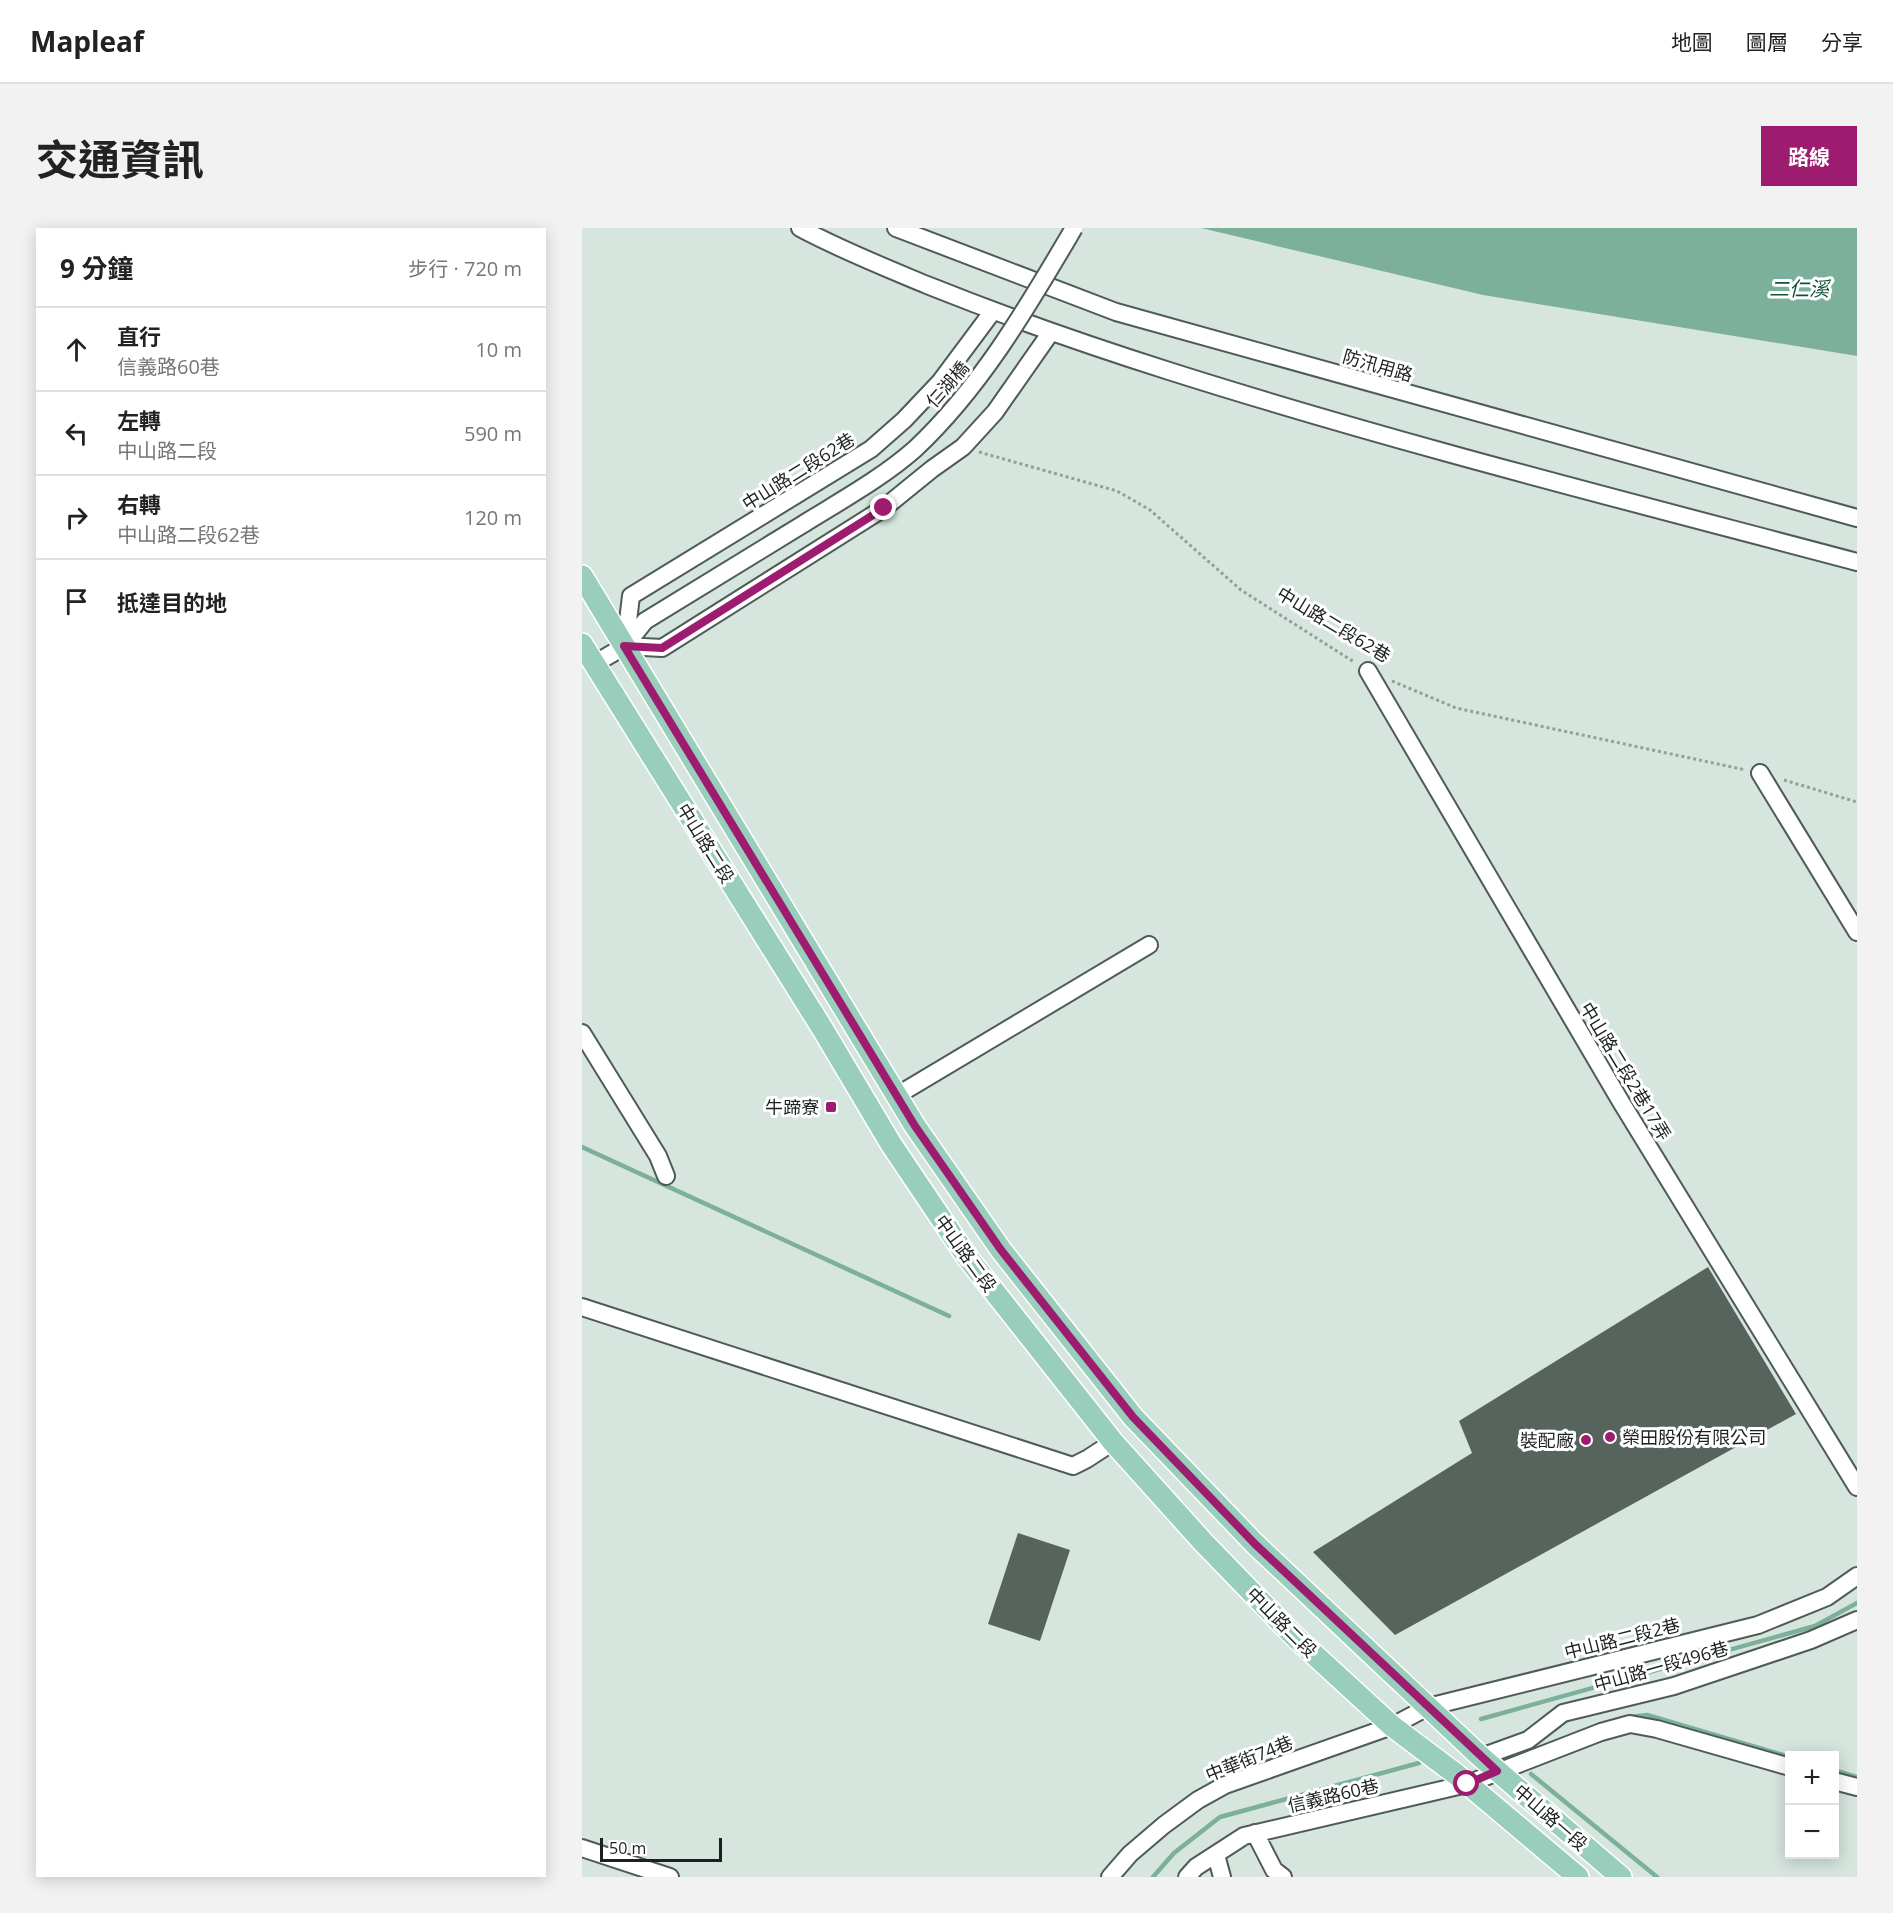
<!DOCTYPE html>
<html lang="zh-TW">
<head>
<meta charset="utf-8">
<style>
	:root { --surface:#fff; --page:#f2f2f2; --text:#222; --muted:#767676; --line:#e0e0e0; --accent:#9d1c6f }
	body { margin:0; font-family:"Open Sans","Noto Sans TC",sans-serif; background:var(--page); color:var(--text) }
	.controls { position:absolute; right:18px; bottom:18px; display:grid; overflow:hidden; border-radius:0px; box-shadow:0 3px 15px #0003 }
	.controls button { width:54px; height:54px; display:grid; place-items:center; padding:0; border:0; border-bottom:2px solid var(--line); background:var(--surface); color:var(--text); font:30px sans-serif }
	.scale { position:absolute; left:18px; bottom:15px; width:122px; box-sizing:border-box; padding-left:6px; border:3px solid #1c211f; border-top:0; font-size:16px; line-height:21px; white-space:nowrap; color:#1c211f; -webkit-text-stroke:4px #fff; paint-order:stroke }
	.stop { position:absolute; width:18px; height:18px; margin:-14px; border:4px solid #9d1c6f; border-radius:50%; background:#fff }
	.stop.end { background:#9d1c6f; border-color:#fff; box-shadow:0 2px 6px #0008 }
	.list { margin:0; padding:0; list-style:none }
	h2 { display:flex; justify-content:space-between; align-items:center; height:78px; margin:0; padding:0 24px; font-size:26px }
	h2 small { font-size:20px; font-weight:400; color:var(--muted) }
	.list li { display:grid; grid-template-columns:39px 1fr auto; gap:18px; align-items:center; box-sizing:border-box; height:84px; padding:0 24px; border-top:2px solid var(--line) }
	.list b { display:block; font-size:22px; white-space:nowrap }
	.list p { margin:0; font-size:20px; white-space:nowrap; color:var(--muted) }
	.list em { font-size:20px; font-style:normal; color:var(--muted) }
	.icon { flex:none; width:33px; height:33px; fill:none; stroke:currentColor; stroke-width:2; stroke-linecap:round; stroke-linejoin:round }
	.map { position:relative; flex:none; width:1275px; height:1649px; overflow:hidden; border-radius:0px }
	header { display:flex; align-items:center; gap:36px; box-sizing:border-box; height:84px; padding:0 30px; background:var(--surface); border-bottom:2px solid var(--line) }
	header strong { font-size:28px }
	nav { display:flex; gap:33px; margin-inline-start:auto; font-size:21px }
	.intro { display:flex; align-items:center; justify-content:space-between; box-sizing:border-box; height:144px; padding:0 36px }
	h1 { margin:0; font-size:42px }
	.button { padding:15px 27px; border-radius:0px; background:var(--accent); color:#fff; font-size:21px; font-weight:700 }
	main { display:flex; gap:36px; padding:0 36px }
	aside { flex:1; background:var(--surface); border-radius:0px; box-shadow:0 3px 15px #0003 }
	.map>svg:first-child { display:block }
</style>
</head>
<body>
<header>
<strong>Mapleaf</strong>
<nav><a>地圖</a><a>圖層</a><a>分享</a></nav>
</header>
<div class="intro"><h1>交通資訊</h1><a class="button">路線</a></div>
<main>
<aside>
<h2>9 分鐘<small>步行 · 720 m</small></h2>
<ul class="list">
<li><svg class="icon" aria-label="ahead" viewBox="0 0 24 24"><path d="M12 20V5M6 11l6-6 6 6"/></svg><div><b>直行</b><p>信義路60巷</p></div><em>10 m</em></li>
<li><svg class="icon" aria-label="left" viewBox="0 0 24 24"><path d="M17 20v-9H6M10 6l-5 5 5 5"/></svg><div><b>左轉</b><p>中山路二段</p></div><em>590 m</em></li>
<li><svg class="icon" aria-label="right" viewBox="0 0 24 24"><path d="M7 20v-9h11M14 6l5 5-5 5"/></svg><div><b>右轉</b><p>中山路二段62巷</p></div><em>120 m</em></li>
<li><svg class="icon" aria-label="arrive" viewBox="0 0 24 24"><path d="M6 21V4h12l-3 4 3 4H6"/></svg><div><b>抵達目的地</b></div></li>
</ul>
</aside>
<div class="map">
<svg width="1275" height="1649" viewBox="0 0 1275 1649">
	<rect width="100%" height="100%" fill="#d6e5de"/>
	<path fill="#7db09b" d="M619,0H1275V128L901,67Z"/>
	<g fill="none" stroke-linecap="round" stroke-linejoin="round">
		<path stroke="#7db09b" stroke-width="4.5" d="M0,919L367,1088
			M1048,1489L1065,1487L1208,1529
			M899,1491L1233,1398L1275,1375
			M1252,1542L1275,1549
			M949,1546L1075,1649
			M571,1649L592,1625L638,1589L837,1535"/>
	</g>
	<path fill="#57645e" d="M1126,1039L1214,1186L813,1407L731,1324L890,1225L877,1193Z
		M436,1305L488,1322L458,1413L406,1396Z"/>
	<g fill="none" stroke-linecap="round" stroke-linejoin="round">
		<defs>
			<path id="minor" d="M218,0C259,22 302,39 345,57C425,89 505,117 587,143C814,215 1045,273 1275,334
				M314,0L534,84L1275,290
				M411,83L358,154L322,192L289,221L49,368L43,418L80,420L302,280L350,241L381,219L413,184L469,104
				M12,436L43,418L63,393L223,295
				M786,443L1039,874L1275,1259
				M1178,545L1275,704
				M0,805L76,928L84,948
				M314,868L567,717
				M0,1079L491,1238L505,1231L531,1214
				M899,1529L946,1512L981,1485L1092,1458L1229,1412L1275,1392
				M1252,1553L1275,1559
				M673,1605L692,1642L701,1649
				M0,1620L88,1649
				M634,1627L640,1649
				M528,1649L548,1626L582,1597L616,1572L643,1557L810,1498L846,1479L1176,1397L1245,1369L1275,1348
				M605,1649L614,1639L662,1608L885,1556L1019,1504L1048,1496L1075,1501L1208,1539"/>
			<path id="major" d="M0,348L333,898L419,1022L551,1189L673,1316L899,1529L1039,1649
				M0,416L240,800L309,916L385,1029L531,1214L621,1314L712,1408L810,1498L875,1547L996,1649"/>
		</defs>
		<use href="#minor" stroke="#4e5b56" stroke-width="20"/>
		<use href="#major" stroke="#fff" stroke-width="24"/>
		<path stroke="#939f99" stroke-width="3" stroke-dasharray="3 3" stroke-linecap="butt" d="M397,224L535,263L568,282L659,362L772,434
			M810,453L874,480L1164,542
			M1202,552L1275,574"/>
		<use href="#minor" stroke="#fff" stroke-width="16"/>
		<use href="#major" stroke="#98cebb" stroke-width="21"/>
		<defs>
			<path id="minor-bridge" d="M223,295C260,272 300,250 333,221C400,158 446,78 492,0"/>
		</defs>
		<use href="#minor-bridge" stroke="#4e5b56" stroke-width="20" stroke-linecap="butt"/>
		<use href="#minor-bridge" stroke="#fff" stroke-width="16"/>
	</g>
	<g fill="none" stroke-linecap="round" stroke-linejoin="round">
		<path stroke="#9d1c6f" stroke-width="8" d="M302,280L80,420L42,418L333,898L419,1022L551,1189L673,1316L915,1543L885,1556"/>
	</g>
	<g fill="#9d1c6f" stroke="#fff" stroke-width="2">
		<rect x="243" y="873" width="12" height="12" rx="3"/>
		<circle cx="1028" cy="1209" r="6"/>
		<circle cx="1004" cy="1212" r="6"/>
	</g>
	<g text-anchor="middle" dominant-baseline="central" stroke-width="6" stroke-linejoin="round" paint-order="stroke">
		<g font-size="18" fill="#1c211f" stroke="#fff">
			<text transform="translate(796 137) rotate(16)">防汛用路</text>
			<text transform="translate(365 156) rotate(-49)">仁湖橋</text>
			<text transform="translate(216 243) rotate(-32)">中山路二段62巷</text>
			<text transform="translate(752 396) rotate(31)">中山路二段62巷</text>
			<text transform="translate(124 615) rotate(58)">中山路二段</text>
			<text transform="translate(1044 843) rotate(59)">中山路二段2巷17弄</text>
			<text transform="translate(384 1025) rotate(54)">中山路二段</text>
			<text transform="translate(700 1394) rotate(45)">中山路二段</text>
			<text transform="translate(1040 1410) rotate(-14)">中山路二段2巷</text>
			<text transform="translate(1079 1438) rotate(-16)">中山路一段496巷</text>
			<text transform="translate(667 1530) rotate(-22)">中華街74巷</text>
			<text transform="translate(751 1567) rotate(-13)">信義路60巷</text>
			<text transform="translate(969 1589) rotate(41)">中山路一段</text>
		</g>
		<g font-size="18" fill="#1c211f" stroke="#fff" text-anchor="end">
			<text x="237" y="879">牛蹄寮</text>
			<text x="1040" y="1209" text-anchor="start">榮田股份有限公司</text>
			<text x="992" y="1212">裝配廠</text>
		</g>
		<g font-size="20" font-style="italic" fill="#0f523d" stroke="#fff">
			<text x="1217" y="60">二仁溪</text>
		</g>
	</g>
</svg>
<div class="controls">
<button>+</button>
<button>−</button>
</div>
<div class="scale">50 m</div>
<div class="stop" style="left:885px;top:1556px"></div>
<div class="stop end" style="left:302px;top:280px"></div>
</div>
</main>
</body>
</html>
